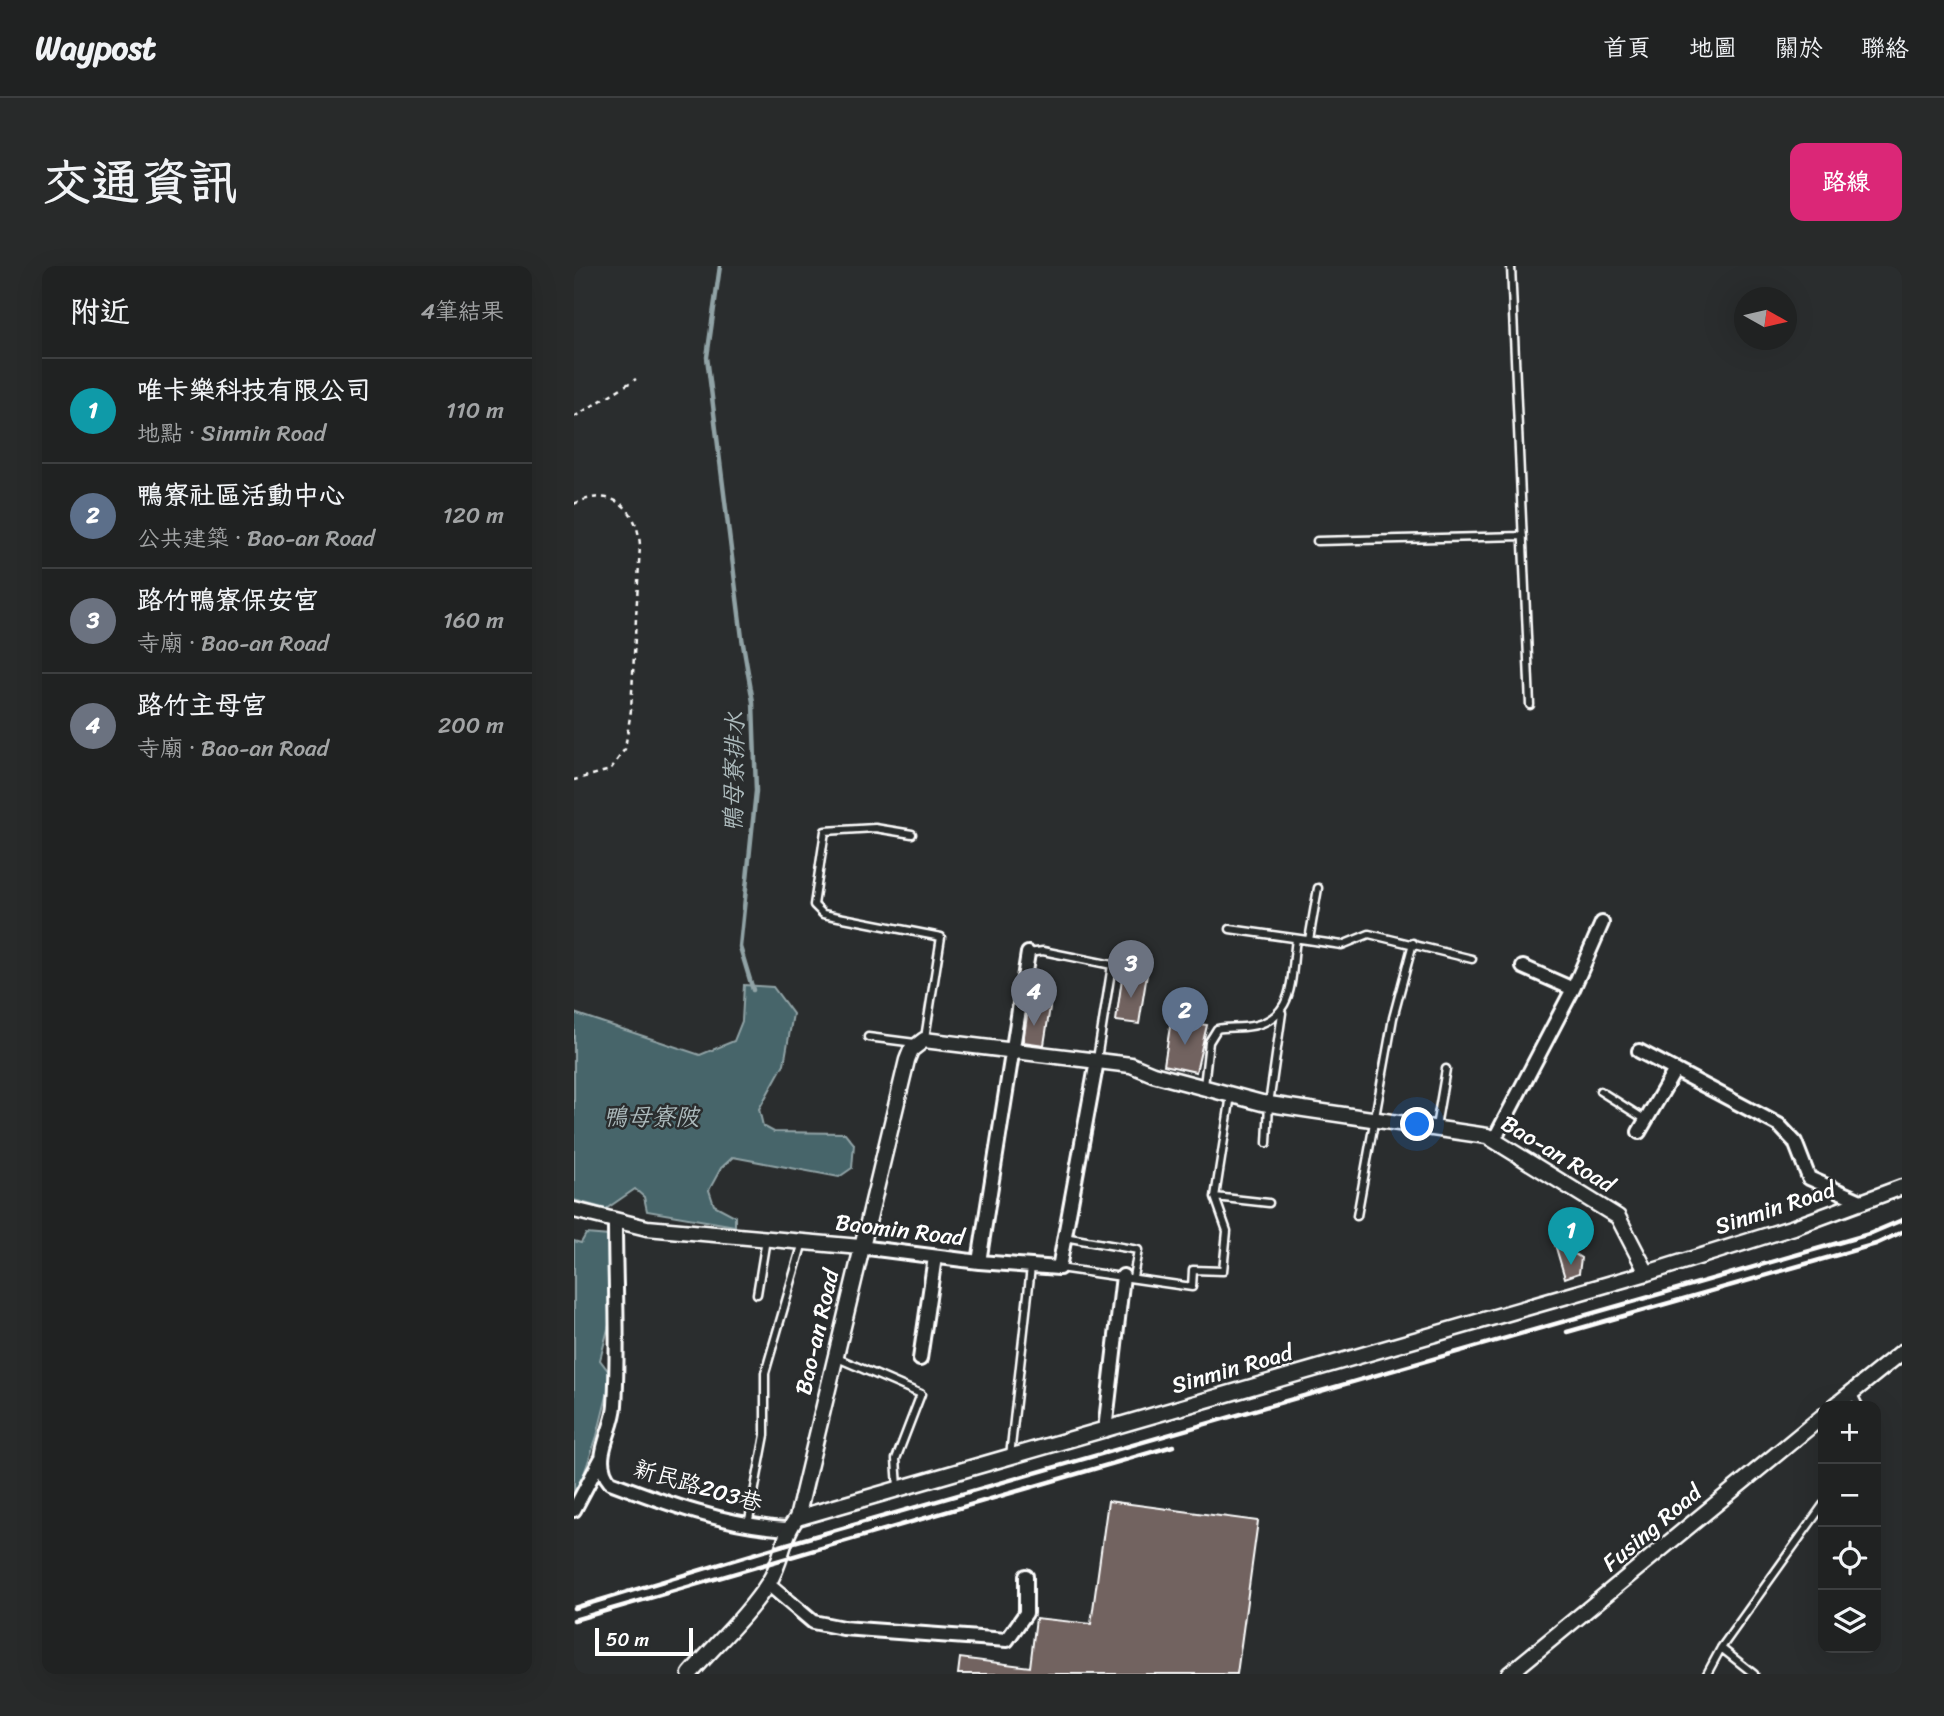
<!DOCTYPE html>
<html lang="zh-TW">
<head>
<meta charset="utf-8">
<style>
	:root { --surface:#202222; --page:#282a2a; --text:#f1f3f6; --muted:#a2a4a5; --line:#3d3f40; --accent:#db2777 }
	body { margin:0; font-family:Sriracha,"LXGW WenKai TC",sans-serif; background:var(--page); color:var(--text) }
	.controls { position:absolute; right:21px; bottom:21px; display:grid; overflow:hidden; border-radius:14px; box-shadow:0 7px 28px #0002 }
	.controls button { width:63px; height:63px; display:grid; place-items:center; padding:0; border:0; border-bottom:2px solid var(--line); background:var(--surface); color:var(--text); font:35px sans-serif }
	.compass { position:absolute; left:1160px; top:21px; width:63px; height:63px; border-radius:50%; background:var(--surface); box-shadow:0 7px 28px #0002; rotate:98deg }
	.scale { position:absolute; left:21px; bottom:18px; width:98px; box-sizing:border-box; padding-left:7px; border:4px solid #fff; border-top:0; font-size:19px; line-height:24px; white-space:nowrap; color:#fff; -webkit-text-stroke:5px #2a2d2e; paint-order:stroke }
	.you { position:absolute; left:844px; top:859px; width:24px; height:24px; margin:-18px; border:5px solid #fff; border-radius:50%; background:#1a73e8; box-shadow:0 0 0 10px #1a73e833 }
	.badge { display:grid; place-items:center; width:46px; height:46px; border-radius:50%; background:var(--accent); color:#fff; font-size:23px; font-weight:700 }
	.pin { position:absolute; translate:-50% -58px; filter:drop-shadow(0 2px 4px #0008) }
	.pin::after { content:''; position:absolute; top:37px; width:24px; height:21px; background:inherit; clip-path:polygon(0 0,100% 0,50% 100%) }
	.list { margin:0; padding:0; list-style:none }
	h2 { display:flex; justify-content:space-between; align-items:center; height:91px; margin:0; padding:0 28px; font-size:30px }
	h2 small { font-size:23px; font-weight:400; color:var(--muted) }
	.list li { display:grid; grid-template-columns:46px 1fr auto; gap:21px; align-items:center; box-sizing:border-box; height:105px; padding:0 28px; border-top:2px solid var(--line) }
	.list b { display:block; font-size:26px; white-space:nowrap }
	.list p { margin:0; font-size:23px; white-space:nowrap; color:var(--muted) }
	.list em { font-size:23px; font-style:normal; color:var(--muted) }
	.icon { flex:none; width:38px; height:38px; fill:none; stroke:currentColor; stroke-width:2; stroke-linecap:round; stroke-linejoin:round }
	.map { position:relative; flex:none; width:1328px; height:1408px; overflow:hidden; border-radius:14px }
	header { display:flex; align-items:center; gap:42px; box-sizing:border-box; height:98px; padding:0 35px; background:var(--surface); border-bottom:2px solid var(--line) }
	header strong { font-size:33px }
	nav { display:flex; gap:38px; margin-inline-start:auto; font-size:24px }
	.intro { display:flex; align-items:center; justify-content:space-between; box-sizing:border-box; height:168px; padding:0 42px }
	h1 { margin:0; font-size:49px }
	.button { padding:18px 32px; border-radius:14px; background:var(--accent); color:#fff; font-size:24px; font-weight:700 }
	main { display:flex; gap:42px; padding:0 42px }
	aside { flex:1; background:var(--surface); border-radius:14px; box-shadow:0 7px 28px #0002 }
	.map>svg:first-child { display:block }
</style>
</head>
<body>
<header>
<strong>Waypost</strong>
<nav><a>首頁</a><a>地圖</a><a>關於</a><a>聯絡</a></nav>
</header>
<div class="intro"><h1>交通資訊</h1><a class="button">路線</a></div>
<main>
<aside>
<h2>附近<small>4筆結果</small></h2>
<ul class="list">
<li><span class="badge" style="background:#0f9aa8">1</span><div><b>唯卡樂科技有限公司</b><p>地點 · Sinmin Road</p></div><em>110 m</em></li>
<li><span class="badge" style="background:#5c6f8a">2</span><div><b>鴨寮社區活動中心</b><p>公共建築 · Bao-an Road</p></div><em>120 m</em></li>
<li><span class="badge" style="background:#6b7280">3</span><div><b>路竹鴨寮保安宮</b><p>寺廟 · Bao-an Road</p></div><em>160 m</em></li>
<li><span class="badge" style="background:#6b7280">4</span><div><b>路竹主母宮</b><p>寺廟 · Bao-an Road</p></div><em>200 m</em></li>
</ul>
</aside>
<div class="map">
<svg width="1328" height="1408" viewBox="0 0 1328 1408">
	<rect width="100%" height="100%" fill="#2a2d2e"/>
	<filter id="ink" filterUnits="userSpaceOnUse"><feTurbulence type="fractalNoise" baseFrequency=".0143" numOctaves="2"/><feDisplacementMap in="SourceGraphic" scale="14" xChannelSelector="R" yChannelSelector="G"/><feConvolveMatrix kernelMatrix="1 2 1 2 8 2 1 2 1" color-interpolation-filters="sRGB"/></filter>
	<g filter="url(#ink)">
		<path fill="#47656a" stroke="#91a3a6" stroke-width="2" d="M170,719L199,721L219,748L210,798L185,843L189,860L200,866L271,867L280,878L278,902L265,911L159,891L147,902L135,924L140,939L161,950V960L73,945L70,931L61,923L32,943L0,934V747L126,789L160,775L168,755Z
			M12,968L35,970L36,1055L26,1094L38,1110L23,1170L0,1237V975L7,977Z"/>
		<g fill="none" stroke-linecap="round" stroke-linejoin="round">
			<path stroke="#91a3a6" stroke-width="4.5" d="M146,0L133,91L168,372L179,436L182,525L166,681L179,724"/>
		</g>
		<path fill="#726461" stroke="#fff" stroke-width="2" d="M549,705L573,708L565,758L542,755Z
			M455,737L476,741L470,779L449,776Z
			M597,754L633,759L622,806L590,799Z
			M980,975L1007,992L1005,1007L991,1012Z
			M534,1235L684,1255L663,1408H384L386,1392L456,1401L462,1352L517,1358Z"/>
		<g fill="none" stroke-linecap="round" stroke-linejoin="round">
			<defs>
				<path id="service" d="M937,0L956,439
					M743,275L949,270
					M338,568L301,562L251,565L240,639L249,648L367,671L351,772
					M656,663L768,679L795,668L898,693
					M735,674L744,622
					M454,687L469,685L538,699L523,793
					M294,771L341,777
					M630,820L635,776L643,763C652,761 661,762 670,761C723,756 716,714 722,673
					M1026,825L1072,854
					M862,861L872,803
					M693,877L695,838L708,747
					M641,931L695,937
					M783,950L819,752L839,677
					M490,971L564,984L559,1011
					M485,1002L618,1021L619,1004L649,1005L653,965L641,931L657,829
					M183,1028L192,973
					M261,1091L347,1128L322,1193L324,1221
					M1279,1128L1285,1140
					M436,1190L457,1001
					M174,1259L191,1169V1107L229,976
					M1147,1382L1180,1408
					M1133,1408L1147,1382L1249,1239"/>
				<path id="minor" d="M949,701L999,723
					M1065,785L1205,859L1221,876L1235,912L1289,936
					M1065,866L1101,804
					M920,874L999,723L1028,657
					M41,955C41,1016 45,1078 41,1139C40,1165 16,1192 36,1216C94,1238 151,1259 213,1263
					M286,981L405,996L485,1002L523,795
					M405,996L454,687
					M346,1093L361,991
					M531,1164L549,1010
					M0,1244L27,1193
					M194,1318L239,1356L269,1362L433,1374L452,1347V1310"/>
				<path id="tertiary" d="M0,944L73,962L286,981
					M1261,1140L1328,1086
					M223,1252L333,794L337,784L350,774L557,799L579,808L688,837L913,870L1044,951L1073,1007
					M116,1408C141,1379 174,1349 195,1316C208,1296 209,1268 223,1252L1073,1007L1220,961L1328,921
					M935,1408L1249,1150"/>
			</defs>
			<use href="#service" stroke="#fff" stroke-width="11"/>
			<use href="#minor" stroke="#fff" stroke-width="18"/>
			<use href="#tertiary" stroke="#fff" stroke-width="19"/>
			<path stroke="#fff" stroke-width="2.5" stroke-dasharray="5 5" stroke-linecap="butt" d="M0,151L62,113
				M0,238C37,220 63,240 66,279L57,444L51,483L36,504L0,514"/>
			<use href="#service" stroke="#2a2d2e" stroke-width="6"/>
			<use href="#minor" stroke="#2a2d2e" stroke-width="12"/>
			<use href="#tertiary" stroke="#2a2d2e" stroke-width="14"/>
			<path stroke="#fff" stroke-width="4.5" d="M993,1066L1302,978L1328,966
				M0,1342L213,1278L1295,968L1328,954
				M0,1354L599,1180"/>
		</g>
	</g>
	<g text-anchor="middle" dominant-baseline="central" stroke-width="5" stroke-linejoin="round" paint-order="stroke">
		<g font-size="23" fill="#fff" stroke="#2a2d2e">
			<text transform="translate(984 888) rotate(31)">Bao-an Road</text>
			<text transform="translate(1201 942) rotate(-18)">Sinmin Road</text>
			<text transform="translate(326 964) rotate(7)">Baomin Road</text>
			<text transform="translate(243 1066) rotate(-77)">Bao-an Road</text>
			<text transform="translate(658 1103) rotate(-16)">Sinmin Road</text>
			<text transform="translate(124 1220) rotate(16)">新民路203巷</text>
			<text transform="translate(1078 1262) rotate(-40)">Fusing Road</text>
		</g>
		<g font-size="24" font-style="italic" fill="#acbabc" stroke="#2a2d2e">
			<text transform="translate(160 506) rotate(-89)">鴨母寮排水</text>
			<text x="77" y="851">鴨母寮陂</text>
		</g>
	</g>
</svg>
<div class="controls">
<button>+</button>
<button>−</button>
<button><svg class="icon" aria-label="locate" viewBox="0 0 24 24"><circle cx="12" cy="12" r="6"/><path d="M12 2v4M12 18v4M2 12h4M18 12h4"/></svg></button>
<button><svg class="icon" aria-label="layers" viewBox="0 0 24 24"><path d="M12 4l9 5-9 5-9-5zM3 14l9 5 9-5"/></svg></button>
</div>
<svg class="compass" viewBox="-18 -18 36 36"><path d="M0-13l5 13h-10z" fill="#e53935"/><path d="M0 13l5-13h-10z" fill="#a2a4a5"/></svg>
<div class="scale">50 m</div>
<div class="you"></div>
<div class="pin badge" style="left:997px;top:999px;background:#0f9aa8">1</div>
<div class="pin badge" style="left:611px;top:779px;background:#5c6f8a">2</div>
<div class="pin badge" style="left:557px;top:732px;background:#6b7280">3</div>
<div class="pin badge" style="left:460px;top:760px;background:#6b7280">4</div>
</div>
</main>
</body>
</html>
